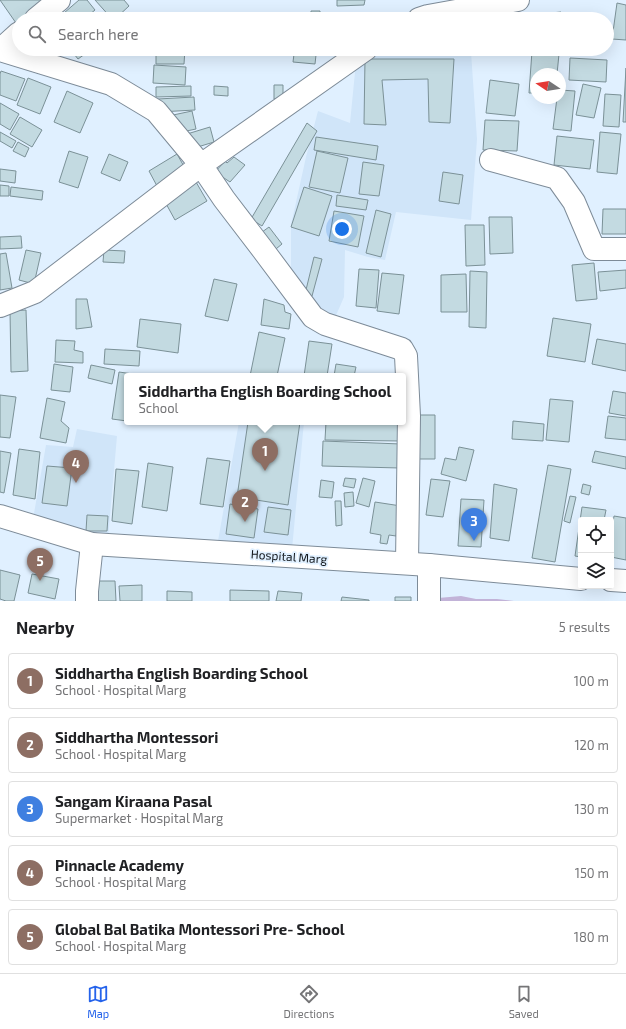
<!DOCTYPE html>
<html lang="en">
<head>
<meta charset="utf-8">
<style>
	:root { --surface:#fff; --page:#f2f2f2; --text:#202124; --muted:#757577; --line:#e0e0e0; --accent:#2563eb }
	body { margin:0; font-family:"Exo 2",sans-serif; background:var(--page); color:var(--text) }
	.controls { position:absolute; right:12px; bottom:12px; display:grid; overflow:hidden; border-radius:4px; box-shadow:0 4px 16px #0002 }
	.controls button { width:36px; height:36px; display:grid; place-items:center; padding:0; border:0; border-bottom:1px solid var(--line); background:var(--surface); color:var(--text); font:20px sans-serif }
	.compass { position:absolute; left:530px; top:68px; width:36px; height:36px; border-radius:50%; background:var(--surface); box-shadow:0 4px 16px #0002; rotate:282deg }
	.you { position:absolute; left:342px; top:229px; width:14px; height:14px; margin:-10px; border:3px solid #fff; border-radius:50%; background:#1a73e8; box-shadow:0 0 0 6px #1a73e833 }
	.badge { display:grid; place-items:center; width:26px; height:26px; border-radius:50%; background:var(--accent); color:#fff; font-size:13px; font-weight:700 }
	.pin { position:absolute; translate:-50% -33px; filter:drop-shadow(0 1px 2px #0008) }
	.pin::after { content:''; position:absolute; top:21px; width:14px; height:12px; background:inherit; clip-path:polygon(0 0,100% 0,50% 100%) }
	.popup { position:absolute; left:124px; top:373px; width:282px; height:52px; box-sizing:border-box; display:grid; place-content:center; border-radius:4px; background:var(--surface); filter:drop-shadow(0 1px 3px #0005); font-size:13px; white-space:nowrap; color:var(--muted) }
	.popup b { font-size:15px; color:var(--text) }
	.popup::after { content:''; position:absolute; left:50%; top:100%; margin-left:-8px; border:8px solid transparent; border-top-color:var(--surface) }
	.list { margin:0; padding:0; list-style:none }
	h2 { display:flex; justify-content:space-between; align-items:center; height:52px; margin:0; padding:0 16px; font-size:17px }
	h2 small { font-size:13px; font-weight:400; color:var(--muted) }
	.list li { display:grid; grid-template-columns:26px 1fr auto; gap:12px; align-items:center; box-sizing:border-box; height:56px; margin:0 8px 8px; padding:0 8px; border:1px solid var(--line); border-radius:4px }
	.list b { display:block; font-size:15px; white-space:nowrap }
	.list p { margin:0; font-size:13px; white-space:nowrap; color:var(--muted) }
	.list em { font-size:13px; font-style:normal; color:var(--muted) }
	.icon { flex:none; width:22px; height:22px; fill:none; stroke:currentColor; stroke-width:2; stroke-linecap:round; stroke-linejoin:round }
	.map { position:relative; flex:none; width:626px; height:601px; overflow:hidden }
	.search { position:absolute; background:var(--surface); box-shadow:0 4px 16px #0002; left:12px; right:12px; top:12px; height:44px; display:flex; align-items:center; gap:10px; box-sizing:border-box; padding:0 14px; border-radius:22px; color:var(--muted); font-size:15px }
	.sheet { height:372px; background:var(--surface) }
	nav { display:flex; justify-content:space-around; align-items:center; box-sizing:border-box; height:56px; border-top:1px solid var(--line); background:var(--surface); font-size:11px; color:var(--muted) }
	nav a { display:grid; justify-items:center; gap:2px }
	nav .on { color:var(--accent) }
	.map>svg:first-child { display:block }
</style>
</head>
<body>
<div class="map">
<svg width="626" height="601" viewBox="0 0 626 601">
	<rect width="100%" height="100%" fill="#e0f0ff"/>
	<path fill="#d0e5f9" d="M362,49H436L437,53L471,52L477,139L471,220L396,212L385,260L368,257L345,250L344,297L334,320L315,309L291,279V225L306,157L318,111L350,123L357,52Z
		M239,422H304L292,549L218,541Z
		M77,429L117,436L108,539L33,519L46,445L73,447Z"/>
	<path fill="#c2b3d8" d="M461,596L476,599H497L514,601H437L438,598Z"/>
	<path fill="#c3dae1" stroke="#7b9197" d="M0,0H48L22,19H19V22L16,23Z
		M79,0H87L95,10L84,19H68L64,13Z
		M95,0H124L129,6L115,19H112Z
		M337,0H365L364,5L337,6Z
		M617,3L626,5V40L612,39Z
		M311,11H320V19H311Z
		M561,12L562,19H531V15Z
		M527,13V19H496V15Z
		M596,14V19H573V15Z
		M70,49H92L78,59Z
		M156,49H185L184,64H156Z
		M404,49H429V52L404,51Z
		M498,49H529V52L498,54Z
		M532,51L559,54L557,74H536V93H529Z
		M294,54L316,55L315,64L293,62Z
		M570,58L607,60L606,82L569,80Z
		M365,59H454L450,123L429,122L428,79L382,80L386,125L364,124Z
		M154,65L186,67L185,85L153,83Z
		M626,68V122H623Z
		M1,71L25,79L16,101L0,95V74Z
		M28,78L51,87L40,114L17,105Z
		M490,80L519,84L515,116L486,113Z
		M583,84L601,88L594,118L576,115Z
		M274,85H283V99H274Z
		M191,86V96L156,97V87Z
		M214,86L228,87V96L214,95Z
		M560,90L575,91L571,131L553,129L557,98H560Z
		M67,91L93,103L80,133L54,122Z
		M605,94L621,95L619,127L603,126Z
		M194,97L195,110L159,112L158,99Z
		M0,103L19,114L10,130L0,124Z
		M192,111L196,129L177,133L173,115Z
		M20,117L42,130L32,147L10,134Z
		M485,120L519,121L517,151L483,150Z
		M307,123L317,131L262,226L251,219Z
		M210,127L214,142L191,149L187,134Z
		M0,132L16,141L12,148L0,141Z
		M600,132L621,134L617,174L597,172Z
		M557,136L594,140L590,169L554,165Z
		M316,137L378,146L376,160L314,150Z
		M18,142L29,148L25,157L13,151Z
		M69,151L88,157L78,188L59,182Z
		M317,151L348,158L340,193L309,187Z
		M109,154L128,162L120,181L101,173Z
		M177,154L186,170L157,186L149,171Z
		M234,157L245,165L230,182L215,172L225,161L227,163Z
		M363,162L384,165L379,196L359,194Z
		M0,169L16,171L15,183L0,181Z
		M443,172L463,175L459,204L439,201Z
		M196,182L207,201L175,220L164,200Z
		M0,185L9,186V196H0Z
		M11,187L43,191L42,200L10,196Z
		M304,187L332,196L319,236L291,227Z
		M337,195L368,200L366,210L336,206Z
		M603,209H626V234H602Z
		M376,210L391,214L381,257L366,253Z
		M334,211L364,216L358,247L329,241Z
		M489,217H512L513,253L490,254Z
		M465,225H484L485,265L466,266Z
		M269,227L282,244L271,253L258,235Z
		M21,236L22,248L0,249V237Z
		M26,250L41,253L34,284L19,280Z
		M104,250L125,251L124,263L103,262Z
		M6,253L12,288L0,290V254Z
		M314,257L322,259L312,296L305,294Z
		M594,263L597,299L576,301L572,265Z
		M359,269L379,270L376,308L356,306Z
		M626,270V288L600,291L598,272Z
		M470,271L487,272L486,328L469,327Z
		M382,273L404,275L399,314L377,311Z
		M466,274L467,312H441V275Z
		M214,279L237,284L228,321L205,316Z
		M76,299H87L92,327L76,329Z
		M264,299L284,305L285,312L291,314L289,329L261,325Z
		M26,310L28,371L11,372L10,311Z
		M553,318L591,324L585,362L547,356Z
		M140,319L181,324L178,353L137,347Z
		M259,332L285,338L277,376H250Z
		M597,339L626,344V371L592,364Z
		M56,340L75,341L74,350L83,352V363L55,362Z
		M309,341L332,344L327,376H304Z
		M105,349L140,351L139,366L104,364Z
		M54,364L73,367L70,392L51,390Z
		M336,364L356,367L354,376H334Z
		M91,365L115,370L112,384L88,378Z
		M119,372L140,375V376H127V421L112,419Z
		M613,391L626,393V416L609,413Z
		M0,395L16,397L10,438L0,437Z
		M47,398L65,402L61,421L69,428L66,443L40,438Z
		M550,399L573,401L569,442L546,440Z
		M416,415H435V459H416Z
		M608,416L626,418V440L605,438Z
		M513,421L544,424L543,441L512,439Z
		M248,422H300L288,505L237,497Z
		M326,422H403L401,441L325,440Z
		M323,441L401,444L400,468L322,466Z
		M459,447L474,450L466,481L441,474L445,458L456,460Z
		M19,449L40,452L35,499L13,495Z
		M0,451L11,453L4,493L0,492Z
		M595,451L626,457V469L592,462Z
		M207,458L230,461L223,507L200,504Z
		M148,463L173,467L167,511L142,507Z
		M548,465L571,469L555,562L532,558Z
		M47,466L72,468L67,506L42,503Z
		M116,469L139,471L132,524L112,521Z
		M345,478L356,479L354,488L343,486Z
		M363,478L375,481L369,507L356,503Z
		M431,479L450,481L443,517L426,515Z
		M321,480L334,482L332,498L319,497Z
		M494,484L517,489L509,541L490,538Z
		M583,484L591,486L589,495L581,493Z
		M353,492L354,506L345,507L344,493Z
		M570,496L576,497L570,523L564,521Z
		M461,499L484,500L481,547L458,546Z
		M335,501H341L342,525L336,526Z
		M375,502L401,506L396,536L389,535L387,544L380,543L381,535L370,533Z
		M230,504L258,509L254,538L226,534Z
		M268,507L291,510L288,535L264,532Z
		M582,507L606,510L604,520H581V557L575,556Z
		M87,515L108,516L107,531H86Z
		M614,516L626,518V560L611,557V536Z
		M0,570L20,575L14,601H6L0,599Z
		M32,574L59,579L55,599L28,593Z
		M95,581H115L116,601H94Z
		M142,585V601H120L119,586Z
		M230,590L269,591V601H230Z
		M167,591L192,592V601H167Z
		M278,591L302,593L301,601H276Z
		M342,597L369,600V601H341Z
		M395,597H411V601H395Z"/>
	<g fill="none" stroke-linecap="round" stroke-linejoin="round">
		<defs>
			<path id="minor" d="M419,19L428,16L518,0
				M0,50L111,84L156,111L201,165L224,199L263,250L313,317L325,324L402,349L406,356L409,416L407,563
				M491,160L557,178L574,202L594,249H626
				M0,306L35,292L201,165L366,49
				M429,565V601
				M87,601V591L92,544"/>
			<path id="major" d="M36,19L59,0
				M0,50L19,33
				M0,516L92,544L429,565L581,579
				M611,580L626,581"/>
		</defs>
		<use href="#minor" stroke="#7d8b98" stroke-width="24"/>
		<use href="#major" stroke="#7d8b98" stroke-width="24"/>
		<use href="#minor" stroke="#fff" stroke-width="22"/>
		<use href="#major" stroke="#fff" stroke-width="22"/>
	</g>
	<g text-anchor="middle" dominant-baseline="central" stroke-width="3.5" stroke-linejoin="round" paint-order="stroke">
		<g font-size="12" fill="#0f1419" stroke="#e0f0ff">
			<text transform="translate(289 556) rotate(4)">Hospital Marg</text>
		</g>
	</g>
</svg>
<div class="controls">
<button><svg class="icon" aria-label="locate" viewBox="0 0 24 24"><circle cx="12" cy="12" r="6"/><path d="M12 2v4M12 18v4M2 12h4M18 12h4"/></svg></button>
<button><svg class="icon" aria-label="layers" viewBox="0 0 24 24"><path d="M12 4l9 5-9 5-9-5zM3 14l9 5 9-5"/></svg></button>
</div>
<svg class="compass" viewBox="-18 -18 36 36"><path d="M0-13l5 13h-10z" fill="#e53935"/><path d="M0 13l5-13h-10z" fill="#757577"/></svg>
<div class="you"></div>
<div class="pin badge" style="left:265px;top:471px;background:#8d6e63">1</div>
<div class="popup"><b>Siddhartha English Boarding School</b>School</div>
<div class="pin badge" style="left:245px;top:522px;background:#8d6e63">2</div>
<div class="pin badge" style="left:474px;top:541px;background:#3f7fe0">3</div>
<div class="pin badge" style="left:76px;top:483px;background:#8d6e63">4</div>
<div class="pin badge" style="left:40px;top:581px;background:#8d6e63">5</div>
<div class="search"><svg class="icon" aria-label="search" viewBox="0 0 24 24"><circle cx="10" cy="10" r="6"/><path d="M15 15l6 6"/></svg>Search here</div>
</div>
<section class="sheet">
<h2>Nearby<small>5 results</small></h2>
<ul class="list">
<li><span class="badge" style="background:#8d6e63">1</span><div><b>Siddhartha English Boarding School</b><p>School · Hospital Marg</p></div><em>100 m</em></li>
<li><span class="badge" style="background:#8d6e63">2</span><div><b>Siddhartha Montessori</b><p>School · Hospital Marg</p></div><em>120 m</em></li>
<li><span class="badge" style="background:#3f7fe0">3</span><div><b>Sangam Kiraana Pasal</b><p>Supermarket · Hospital Marg</p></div><em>130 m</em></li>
<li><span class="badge" style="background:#8d6e63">4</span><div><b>Pinnacle Academy</b><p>School · Hospital Marg</p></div><em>150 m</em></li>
<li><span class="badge" style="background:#8d6e63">5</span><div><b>Global Bal Batika Montessori Pre- School</b><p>School · Hospital Marg</p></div><em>180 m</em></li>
</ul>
</section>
<nav>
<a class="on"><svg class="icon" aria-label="map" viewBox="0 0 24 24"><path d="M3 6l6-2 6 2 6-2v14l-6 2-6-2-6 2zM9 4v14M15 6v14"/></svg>Map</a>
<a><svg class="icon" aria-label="directions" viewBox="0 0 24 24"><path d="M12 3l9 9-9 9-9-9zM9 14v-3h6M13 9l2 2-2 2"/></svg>Directions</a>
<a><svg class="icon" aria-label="saved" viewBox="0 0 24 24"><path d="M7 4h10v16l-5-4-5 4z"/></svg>Saved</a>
</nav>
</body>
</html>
